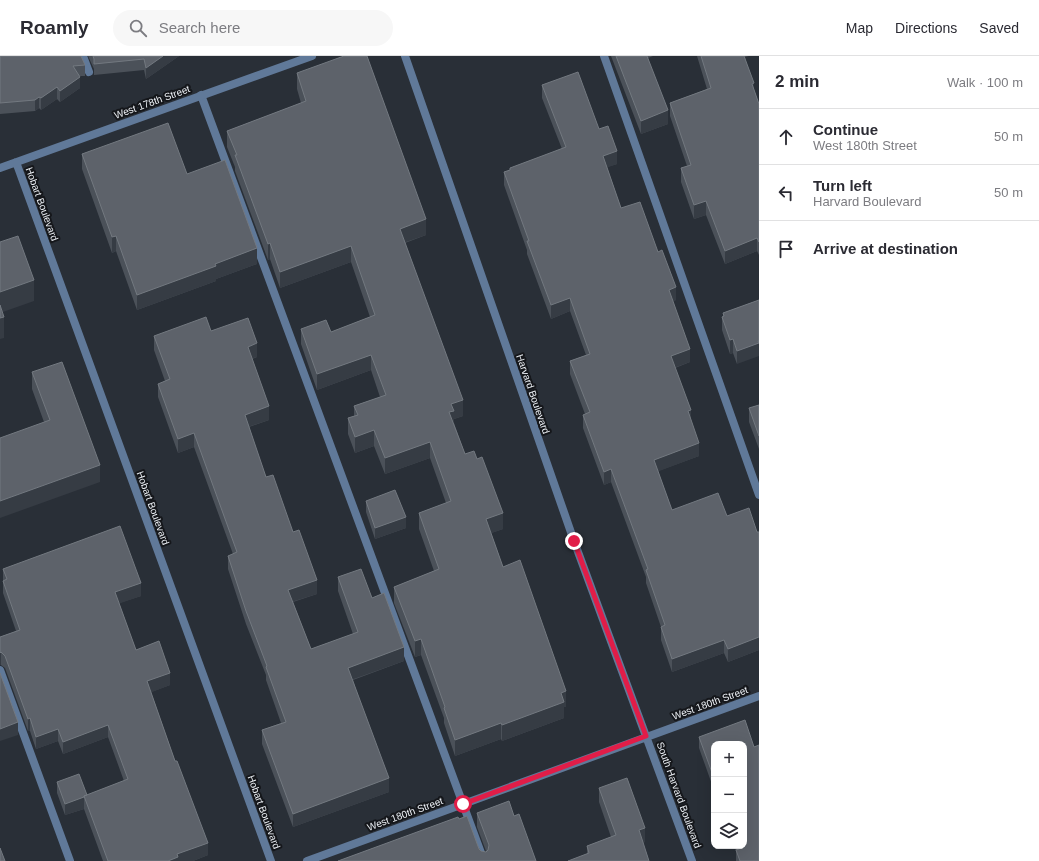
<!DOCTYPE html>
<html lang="en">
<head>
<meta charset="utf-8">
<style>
	:root { --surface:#fff; --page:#f7f7f7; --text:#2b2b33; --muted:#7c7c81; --line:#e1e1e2 }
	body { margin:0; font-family:Arial,sans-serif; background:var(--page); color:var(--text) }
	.controls { position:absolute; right:12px; bottom:12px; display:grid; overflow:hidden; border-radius:8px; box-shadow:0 4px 16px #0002 }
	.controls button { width:36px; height:36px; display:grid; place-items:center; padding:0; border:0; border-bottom:1px solid var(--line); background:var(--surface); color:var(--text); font:20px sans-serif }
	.stop { position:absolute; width:12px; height:12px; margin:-9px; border:3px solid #e11d48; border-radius:50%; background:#fff }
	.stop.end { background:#e11d48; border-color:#fff; box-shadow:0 1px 4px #0008 }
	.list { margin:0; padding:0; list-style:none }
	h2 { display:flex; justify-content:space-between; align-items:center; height:52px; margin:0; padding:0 16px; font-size:17px }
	h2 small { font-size:13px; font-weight:400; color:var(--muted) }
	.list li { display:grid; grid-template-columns:26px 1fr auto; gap:12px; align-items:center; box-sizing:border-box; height:56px; padding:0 16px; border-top:1px solid var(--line) }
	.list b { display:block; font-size:15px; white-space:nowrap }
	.list p { margin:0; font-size:13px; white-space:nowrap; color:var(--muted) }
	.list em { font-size:13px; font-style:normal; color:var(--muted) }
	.icon { flex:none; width:22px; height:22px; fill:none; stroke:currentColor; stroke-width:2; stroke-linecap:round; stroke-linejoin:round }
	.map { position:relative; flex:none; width:759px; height:805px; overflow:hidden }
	header { display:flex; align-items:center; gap:24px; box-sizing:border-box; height:56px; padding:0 20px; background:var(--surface); border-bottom:1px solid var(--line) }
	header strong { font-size:19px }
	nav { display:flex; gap:22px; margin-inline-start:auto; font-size:14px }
	.search { width:280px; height:36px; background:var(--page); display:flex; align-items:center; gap:10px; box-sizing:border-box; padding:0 14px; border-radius:22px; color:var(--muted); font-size:15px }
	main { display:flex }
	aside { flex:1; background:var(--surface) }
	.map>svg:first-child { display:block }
</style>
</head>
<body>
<header>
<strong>Roamly</strong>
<div class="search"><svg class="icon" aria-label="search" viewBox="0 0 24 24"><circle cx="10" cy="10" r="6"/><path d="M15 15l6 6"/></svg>Search here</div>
<nav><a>Map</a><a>Directions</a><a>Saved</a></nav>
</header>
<main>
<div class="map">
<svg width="759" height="805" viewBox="0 0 759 805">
	<rect width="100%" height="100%" fill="#292f37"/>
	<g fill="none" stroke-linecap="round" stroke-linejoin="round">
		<path stroke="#607999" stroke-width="8" d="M83,0L89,16
			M604,0L759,439
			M201,39L484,805
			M0,614L70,805"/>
		<path stroke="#607999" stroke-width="8" d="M405,0L574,485L692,805
			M16,106L271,805
			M0,112L312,0
			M307,805L759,640"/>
	</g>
	<path fill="#4b5159" d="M0,0L85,9V20H80V32L60,46L57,43L41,54L39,52L35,55L0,58Z
		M88,0H179L146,23L144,14L94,19V13Z
		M611,0H653L648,2L668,68L641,78Z
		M697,0H749L745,1L754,35L759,48V199L757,195L725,208L706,159L694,163L681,126V112L687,110L670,60V47L707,33Z
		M297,17L426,179L405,187L463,360L454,363V367L465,398L503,473L491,477L503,511L566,651H564V662L502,685L501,683L455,700L444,667V662L421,599L415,601L394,547V531L434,515L419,473V457L446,447L430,402L385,418L374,390L355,397L348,378V362L354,360V350L380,341L371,314L317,334L301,288V273L331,276L370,261L351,206L280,232L270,203L268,204L235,115V111L227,91V75L301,47L297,33Z
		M542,29L599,73L617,108L607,111L621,152L658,196L676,244L673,245L690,306L675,312L691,365L699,400L658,415L672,454L727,460L757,476H759V594L728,606L724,597L672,616L661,584V571L646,527V521L611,426L604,429L583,372V359L585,358L570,318V305L586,299L570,255L551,263L527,198V194L504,129V116L510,114V112L562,93L542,42Z
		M82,98L187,118L257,208L216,223V225L137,254L116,195L112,197L82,113Z
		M759,244L737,308L733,297L730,298L722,274V261L723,260V257Z
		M211,275L257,301L252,303L269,364L249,371L266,421L293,476L317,538L293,546L311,593L353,578L338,535V521L372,542L404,605L353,624L389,736L293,771L262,688V674L281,667L266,624V619L246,568L228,513V500L233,498L194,391L178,397L158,341V328L165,325L154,294V280Z
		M32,316L100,426L44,366L32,333Z
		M759,349V393L749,366V352Z
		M366,445L406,472L375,483L366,456Z
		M3,513L141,540L119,547L136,594L170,629L151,636L208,799L193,805H103L84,753L65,759L57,737V726L87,739L124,725L108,681L63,698L58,685L36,693L30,675H28L5,612L1,609H0V581L16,575L3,537Z
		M699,681L754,691L759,805H736V795L734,790H744L714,688V734L699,692Z
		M599,732L645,786L587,798V790L611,781L599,746Z
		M477,757L514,760L536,805H338L459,763L481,795L486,796V795L477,771Z"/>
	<path fill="#363c44" d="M163,0H179L146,23V12Z
		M80,21V32L60,46V35Z
		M754,27V41L752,28Z
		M57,31V43L41,54V42Z
		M39,41V52L35,55V44Z
		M668,54V68L641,78V65Z
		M617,95V108L603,113V100Z
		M706,145V159L694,163V149Z
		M426,163V179L400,188V173Z
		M116,180V195L112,197V181Z
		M757,182V195L725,208V195Z
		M270,187V203L268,204V188Z
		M351,190V206L280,232V216Z
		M257,192V208L216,223V225L137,254V239L215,208Z
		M34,224V245L0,257V236Z
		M676,231V244L669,247V234Z
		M570,242V255L551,263V249Z
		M4,261V282L0,283V262Z
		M733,283V297L730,298V284Z
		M759,285V300L737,308V295Z
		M257,287V301L248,304V291Z
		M690,293V306L671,313V300Z
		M371,299V314L317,334V318Z
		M463,344V360L454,363V370L449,356L451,348Z
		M269,350V364L245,372V359Z
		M691,354V367L688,355Z
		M374,374V390L355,397V381Z
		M194,377V391L178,397V383Z
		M430,386V402L385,418V402Z
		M699,387V400L654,417V404Z
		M100,409V426L0,462V445Z
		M611,413V426L604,429V416Z
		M503,457V473L486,479V463Z
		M406,461V472L375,483V472Z
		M317,524V538L288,547V534Z
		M141,527V540L115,549V536Z
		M759,581V594L728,606V593Z
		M421,583V599L415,601V585Z
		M724,584V597L672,616V603Z
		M404,591V605L348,625V612Z
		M1,596V609H0V597Z
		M170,617V629L147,638V625Z
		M566,635V651H564V662L502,685V669L561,637Z
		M30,662V675H28V663Z
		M18,666V679L0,685V673Z
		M501,667V683L455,700V684Z
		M108,669V681L63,698V686Z
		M58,673V685L36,693V681Z
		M389,722V736L293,771V758Z
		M84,741V753L65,759V748Z
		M645,772V786L639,788V774Z
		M208,787V799L193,805H168L177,798Z"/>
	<path fill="#5d626a" stroke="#737980" d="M0,0H81L85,9L73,10L80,21L60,35L57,31L41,42L39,41L35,44L0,47Z
		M93,0H163L146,12L144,3L94,8V3Z
		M344,0H367L426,163L400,173L463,344L451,348L454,355L449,356L465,398L474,395L477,403L482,401L503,457L486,463L503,511L520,504L566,635L561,637L564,646L502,669L501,667L455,684L444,652L445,651L421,583L415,585L394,531L439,513L419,457L451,445L430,386L385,402L374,374L355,381L348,362L358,359L354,350L386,339L371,299L317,318L301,273L326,264L331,276L375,259L351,190L280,216L270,187L268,188L235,99H237L227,75L306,45L297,17Z
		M616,0H647L668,54L641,65Z
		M701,0H744L754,27L752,28L759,48V186L757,182L725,195L706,145L694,149L681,112L691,109L670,47L711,32Z
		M578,16L599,73L608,70L617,95L603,100L621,152L640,146L658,196L662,194L676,231L669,234L690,293L671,300L691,354L688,355L699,387L654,404L672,454L718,437L727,460L749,452L757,476H759V581L728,593L724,584L672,603L661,571L665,569L646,514L648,513L611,413L604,416L583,359L590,356L570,305L590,298L570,242L551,249L527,185H529L504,116L510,114V112L566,91L542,29Z
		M168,67L187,118L225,104L257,192L215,208L216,210L137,239L116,180L112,181L82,98Z
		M18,180L34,224L0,236V186Z
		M759,244V285H758L759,287L737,295L733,283L730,284L722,261L724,260L723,257Z
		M0,249L4,261L0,262Z
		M206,261L211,275L248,262L257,287L248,291L269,350L245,359L266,421L273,419L293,476L299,474L317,524L288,534L311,593L358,576L338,521L361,513L372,542L384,537L404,591L348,612L389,722L293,758L262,674L286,666L266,611L267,610L246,555L228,500L237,496L194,377L178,383L158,328L170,323L154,280Z
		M62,306L100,409L0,445V382L50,364L32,316Z
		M759,349V380L749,352Z
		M395,434L406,461L375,472L366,445Z
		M120,470L141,527L115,536L136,594L159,585L170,617L147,625L175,705H177L208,787L177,798L178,801L168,805H108L84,740L128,723L108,669L63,686L58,673L36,681L30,662L28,663L5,600L1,596L0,597V581L20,574L3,525L7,523L3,513Z
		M0,617L18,666L0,673Z
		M745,664L754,691L759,689V805H740L736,794L739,793L738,790H744V688H714V722L699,681Z
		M79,718L87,739L84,740V741L65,748L57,726Z
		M627,722L645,772L639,774L649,805H568L589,797L587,790L616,779L599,732Z
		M509,745L514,760L519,758L536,805H338L458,761L459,763L467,760L479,793L481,795L486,796L488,794L489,789L477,757Z
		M0,792L5,805H0Z"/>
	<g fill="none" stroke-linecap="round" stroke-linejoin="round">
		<path stroke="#e11d48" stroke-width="5" d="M463,748L646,680L574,485"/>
	</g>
	<g text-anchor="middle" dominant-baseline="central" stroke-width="4" stroke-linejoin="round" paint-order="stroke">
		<g font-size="10" fill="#edf1f6" stroke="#15171b">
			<text transform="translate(152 46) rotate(-20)">West 178th Street</text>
			<text transform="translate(42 148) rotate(70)">Hobart Boulevard</text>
			<text transform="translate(533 338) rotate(71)">Harvard Boulevard</text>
			<text transform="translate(153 452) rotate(70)">Hobart Boulevard</text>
			<text transform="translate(710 647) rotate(-20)">West 180th Street</text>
			<text transform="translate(679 739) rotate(70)">South Harvard Boulevard</text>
			<text transform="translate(264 756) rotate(70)">Hobart Boulevard</text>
			<text transform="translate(405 758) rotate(-20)">West 180th Street</text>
		</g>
	</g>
</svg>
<div class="controls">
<button>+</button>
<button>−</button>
<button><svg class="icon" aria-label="layers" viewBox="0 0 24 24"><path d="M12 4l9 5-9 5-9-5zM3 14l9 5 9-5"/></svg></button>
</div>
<div class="stop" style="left:463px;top:748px"></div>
<div class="stop end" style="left:574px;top:485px"></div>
</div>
<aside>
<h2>2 min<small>Walk · 100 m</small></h2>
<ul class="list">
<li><svg class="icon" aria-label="ahead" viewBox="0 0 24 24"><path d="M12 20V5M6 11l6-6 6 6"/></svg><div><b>Continue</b><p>West 180th Street</p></div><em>50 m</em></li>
<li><svg class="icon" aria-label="left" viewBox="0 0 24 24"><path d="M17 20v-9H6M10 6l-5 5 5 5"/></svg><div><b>Turn left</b><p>Harvard Boulevard</p></div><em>50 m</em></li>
<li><svg class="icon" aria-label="arrive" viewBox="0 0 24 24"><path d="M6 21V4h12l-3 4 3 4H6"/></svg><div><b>Arrive at destination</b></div></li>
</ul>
</aside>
</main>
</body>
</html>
